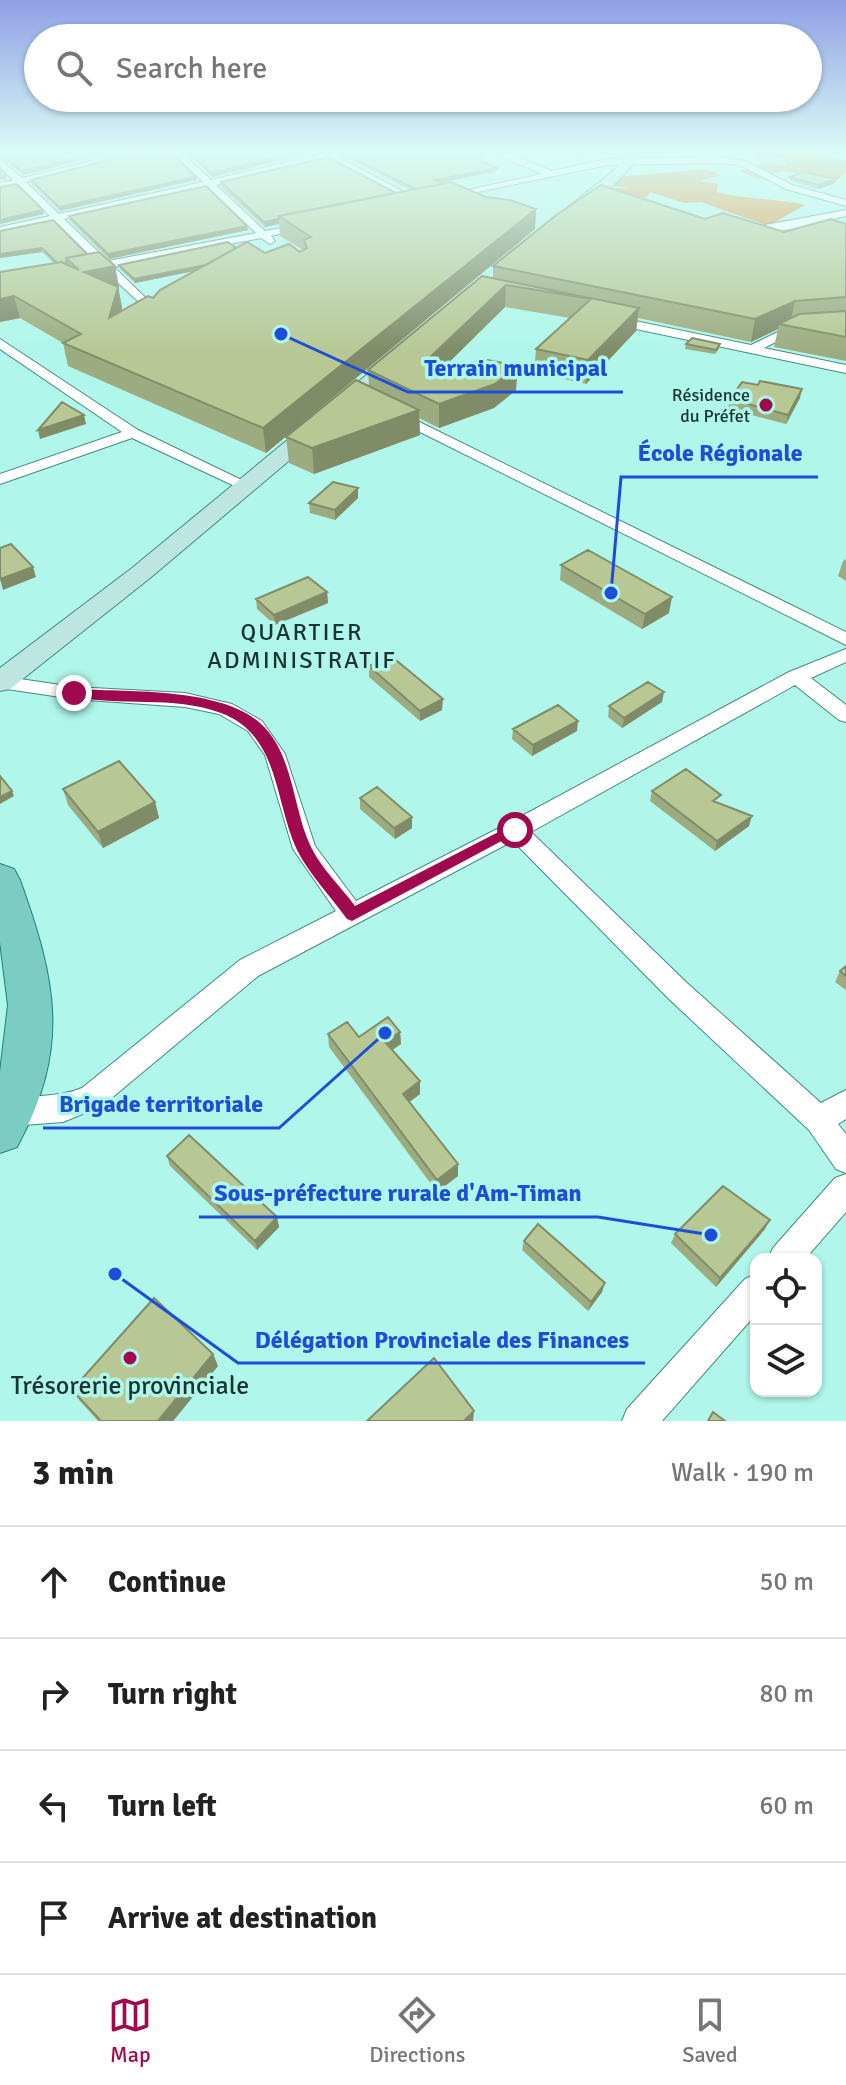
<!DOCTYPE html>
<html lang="en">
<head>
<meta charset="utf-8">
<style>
	:root { --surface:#fff; --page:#f6f6f6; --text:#222; --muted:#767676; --line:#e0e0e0; --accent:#a0094e }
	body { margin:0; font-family:Signika,sans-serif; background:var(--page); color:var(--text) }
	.controls { position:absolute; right:24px; bottom:24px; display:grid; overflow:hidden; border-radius:16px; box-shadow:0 2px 6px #0004 }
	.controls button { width:72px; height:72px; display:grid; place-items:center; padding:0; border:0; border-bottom:2px solid var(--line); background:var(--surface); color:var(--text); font:40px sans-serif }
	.stop { position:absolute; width:24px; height:24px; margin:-18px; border:6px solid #a0094e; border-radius:50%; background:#fff }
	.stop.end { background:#a0094e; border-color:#fff; box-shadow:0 2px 8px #0008 }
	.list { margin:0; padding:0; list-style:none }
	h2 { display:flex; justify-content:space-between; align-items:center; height:104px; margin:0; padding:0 32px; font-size:34px }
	h2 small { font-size:26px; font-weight:400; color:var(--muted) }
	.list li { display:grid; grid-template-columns:52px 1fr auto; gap:24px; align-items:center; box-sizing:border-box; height:112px; padding:0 32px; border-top:2px solid var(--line) }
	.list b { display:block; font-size:30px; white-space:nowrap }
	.list em { font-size:26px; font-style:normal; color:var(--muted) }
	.icon { flex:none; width:44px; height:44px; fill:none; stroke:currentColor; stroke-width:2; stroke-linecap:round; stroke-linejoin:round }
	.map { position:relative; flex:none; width:846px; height:1421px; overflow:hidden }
	.search { position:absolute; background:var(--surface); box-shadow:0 2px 6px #0004; left:24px; right:24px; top:24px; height:88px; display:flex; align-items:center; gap:20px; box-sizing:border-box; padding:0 28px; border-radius:44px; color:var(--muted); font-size:30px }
	.sheet { height:552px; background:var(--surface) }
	nav { display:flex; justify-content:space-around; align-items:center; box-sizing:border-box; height:112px; border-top:2px solid var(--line); background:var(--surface); font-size:22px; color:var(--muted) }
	nav a { display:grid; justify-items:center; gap:4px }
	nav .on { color:var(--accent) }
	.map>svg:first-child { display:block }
</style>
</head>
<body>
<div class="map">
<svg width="846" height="1421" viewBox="0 0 846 1421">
	<rect width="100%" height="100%" fill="#b0f6ea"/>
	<path fill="#e08a2d" d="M752,153H811L846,160V172L837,180L783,171L758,179L740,171L765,163L787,165L781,158H757Z
		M705,169L721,175L700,181L718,184L717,192C747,200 776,198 805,205L768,226L701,202L684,203L650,192L647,197L621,202L602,188H630L614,186L607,178Z"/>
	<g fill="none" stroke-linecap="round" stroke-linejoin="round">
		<defs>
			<path id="street" d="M124,153H140L26,182L59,214L203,182L173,153H182L211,180L325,153H349L338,157L425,203L417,205L329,159L216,185L265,231L306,223L311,226L271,236L275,241L270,244L261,238L114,267L159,311L161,313L155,317L103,269L82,271V267L98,263L55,221L0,233V227L50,216L18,184L0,189V183L13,180L0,167V159L22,178ZM207,186L256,233L108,261L64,219Z
				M494,153H507L552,171L607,159L721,157L745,161L792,185L846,200V206L786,189L740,165L721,163L607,165L444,199V195L542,174Z
				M846,210V216C823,221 762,240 743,229Z
				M611,316L751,345L790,326L846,322V330L793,333L764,348L846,365V373L607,323V317Z
				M0,339L138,430L254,486L251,489H241L132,438L0,484V474L122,432L0,349Z
				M395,410L846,632V645L390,417V411Z
				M846,649V662L811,678L846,705V722L839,720L795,685L531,832L687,983L821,1103L846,1090V1119L838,1124L846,1134V1173L836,1169L809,1130L669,999L513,841L258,976L102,1106L63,1122L11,1126L1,1123V1103C27,1093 56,1099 82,1088L240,960L336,911L293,849L265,755L248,731L219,714L185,707L74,699L0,688V676L74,687L185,693L232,704L262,721L285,754L315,846L356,901L507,824L789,672Z
				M846,1174V1212L805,1259H768L773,1248L835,1178Z
				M756,1274V1314L662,1421H622L627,1409L745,1279Z"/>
			<path id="secondary" d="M630,153H643C630,169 588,216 568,213V207L611,173Z
				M399,352L409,358L406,362L150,578L10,689L0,691V668L132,568L392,354Z"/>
			<path id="primary" d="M0,864L14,869L20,880C56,981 71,1047 17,1147L0,1153V1072L8,1005L0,942Z"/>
		</defs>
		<use href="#street" stroke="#458a80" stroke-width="2"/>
		<use href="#secondary" stroke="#458a80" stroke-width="2"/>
		<use href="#primary" stroke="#1f8276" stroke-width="2"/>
		<use href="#street" fill="#fff" fill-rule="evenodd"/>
		<use href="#secondary" fill="#bde6e1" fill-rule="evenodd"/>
		<use href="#primary" fill="#7bcdc4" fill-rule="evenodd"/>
	</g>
	<path fill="#9dac80" d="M0,153H109L23,175L0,156Z
		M187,153H310L212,177Z
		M345,154L486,157L478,160L497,171L440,183L486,197L536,209L535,229L266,453L68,366L63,343L20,318L0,322V272L54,263L42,252L0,258V231L87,254L115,266L122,308L121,311L153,298L194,271L135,283L120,269L119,265L236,248L265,253L303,250L280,236L279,224L265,227L221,187V182L396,193L410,190L346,157Z
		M790,177L835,183L818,189L790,181Z
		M31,180H196L60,211L32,184Z
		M69,216L248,230L109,259L70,221Z
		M705,219L784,232L846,224V361L774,347L778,329L751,342L638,318L636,331L586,384L534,372L536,349L570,318L505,307L443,368L516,390L494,408L439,428L419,418L420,435L314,474L289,463L286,437L369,386L368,370L493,278V266Z
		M686,344H720L719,349L715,354L685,349Z
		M800,398L786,424L728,409L730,399Z
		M358,498L335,520L310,513L309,503Z
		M846,559V581L838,576L843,561Z
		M561,565L669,613L642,629L560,580Z
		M327,592L328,603L275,625L257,609L256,599Z
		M369,666L442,710L420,721L369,677Z
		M662,702L622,728L608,717L609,706Z
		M513,729L577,731L532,756L512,739Z
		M63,789L155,802L159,818L103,848L68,805Z
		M652,791L719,803L749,826L715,851L650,801Z
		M360,798L412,828L395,839L360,809Z
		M846,966V990L835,982L840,971Z
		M400,1032L401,1044L392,1050L420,1081V1094L409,1102L458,1176L437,1192L329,1047L328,1034L359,1037Z
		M167,1156L277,1217L279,1227L257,1250L170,1166Z
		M765,1229L716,1287L671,1243L675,1234Z
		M524,1241L602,1292L588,1311L522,1250Z
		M213,1354L218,1366L173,1421H98L80,1401L72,1390Z"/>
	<path fill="#808c68" d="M95,153H109L23,175L22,171Z
		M295,153H310L212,177L211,173Z
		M574,153H592L574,156Z
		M486,154V157L472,161L473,157Z
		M497,168V171L435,184V180Z
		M6,175L7,178L0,180V177Z
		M196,177V180L60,211L59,207Z
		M836,179L835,183L818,189V185Z
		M536,209L535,229L266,453L263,428Z
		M43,210L44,214L0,224V220Z
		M279,219V224L265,227L264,222Z
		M247,226L248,230L109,259L108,254Z
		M42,248V252L0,258V254Z
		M246,256L247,260L135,283L134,279Z
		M115,266L119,287L89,293L84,272Z
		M506,285L505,307L425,386V362Z
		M118,287L122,308L113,340L109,318Z
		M14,296L20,318L0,322V299Z
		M795,301L790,323L779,324L778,329L751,342L755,319Z
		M639,308L636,331L586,384L588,360Z
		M518,366L516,390L494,408L439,428V404Z
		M802,389L800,398L786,424L788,415Z
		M419,410L420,435L314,474L312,448Z
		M84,415L86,424L40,439L38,430Z
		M358,488V498L335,520V510Z
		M33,567L36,577L3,590L0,579Z
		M327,592L328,603L275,625L274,615Z
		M672,597L669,613L642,629L645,614Z
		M664,692L662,702L622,728L624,718Z
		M443,699L442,710L420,721V711Z
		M578,721L577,731L532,756L533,745Z
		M12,791L14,796L0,804V797Z
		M155,802L159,818L103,848L98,832Z
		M752,816L749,826L715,851L717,841Z
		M412,817V828L395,839L394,828Z
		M400,1032L401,1044L385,1055V1042Z
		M420,1081V1094L404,1106L403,1094Z
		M458,1164V1176L437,1192V1180Z
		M277,1217L279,1227L257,1250L255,1241Z
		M770,1220L765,1229L716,1287L720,1278Z
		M605,1283L602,1292L588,1311L591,1302Z
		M213,1354L218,1366L173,1421H158Z
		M474,1411L473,1421H464Z"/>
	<path fill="#b7c895" stroke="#808c68" stroke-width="2" d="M0,153H95L22,171Z
		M136,153H172L196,177L59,207L31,180Z
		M190,153H295L211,173Z
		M346,153H485L486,154L473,157L497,168L435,180L443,184L415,189L345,154Z
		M328,157L396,193L279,216V219L264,222L221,182Z
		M0,168L6,175L0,177Z
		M804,172L836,179L818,185L790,177Z
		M451,182L486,197L510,200L536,209L263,428L63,343L81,334L14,296L0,299V272L61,262L79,270L66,258L99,252L115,266L84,272L118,287L109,318L148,296L153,298L160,290L247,242L265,253L289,244L300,252L307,248L304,240L311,237L279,216Z
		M16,184L43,210L0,220V187Z
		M601,185L705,219L723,213L784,232L831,219L846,224V297L795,301L755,319L493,266L555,216Z
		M206,186L247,226L108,254L69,216Z
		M53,220L87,254L66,258L67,263H65L61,262L57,263L42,248L0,254V231Z
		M228,242L236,248L206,265L134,279L119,265Z
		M482,276L639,308L588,360L536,349L591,299L506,285L425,362L470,376L488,360L518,366L495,384L439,404L368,370Z
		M846,311V337L779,324L799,314Z
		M692,338L720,344L716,350L686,344Z
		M356,380L419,410L312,448L286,437Z
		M760,381L802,389L788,415L730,399L742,382L758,385Z
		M62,402L84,415L38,430Z
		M333,482L358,488L335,510L309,503Z
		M11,544L33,567L0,579V548Z
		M588,550L672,597L645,614L561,565Z
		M308,577L327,592L274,615L256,599Z
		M391,656L443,699L420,711L369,666Z
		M648,682L664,692L624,718L609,706Z
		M558,705L578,721L533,745L513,729Z
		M119,761L155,802L98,832L63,789Z
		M686,769L721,795L713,801L752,816L717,841L652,791Z
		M0,776L12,791L0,797Z
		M377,787L412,817L394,828L360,798Z
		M846,966V976L840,971Z
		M388,1017L400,1032L385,1042L420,1081L403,1094L458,1164L437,1180L328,1034L347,1022L359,1037Z
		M189,1135L277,1217L255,1241L167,1156Z
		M723,1186L770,1220L720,1278L675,1234Z
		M538,1224L605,1283L591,1302L524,1241Z
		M154,1298L213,1354L158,1421H101L72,1390Z
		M434,1358L474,1411L464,1421H367Z
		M713,1412L725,1421H708Z"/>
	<linearGradient id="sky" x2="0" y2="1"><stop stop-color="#8fa0e6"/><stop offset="0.43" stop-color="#dbfbf6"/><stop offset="1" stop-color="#dbfbf6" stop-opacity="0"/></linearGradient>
	<rect width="846" height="352" fill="url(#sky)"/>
	<path fill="#a0094e" d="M74,689C125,692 220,687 260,723C294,753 292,808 311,847C321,868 341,887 355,906L510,826H520L522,830L352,921L347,919C331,897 309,874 297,850C274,801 280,735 221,713C173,695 119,707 70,696L68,693Z"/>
	<g fill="#a0094e" stroke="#b0f6ea" stroke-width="3">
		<circle cx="766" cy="405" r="8"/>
		<circle cx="130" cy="1358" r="8"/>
	</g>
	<g text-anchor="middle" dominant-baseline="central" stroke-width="7" stroke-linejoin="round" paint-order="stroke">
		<g font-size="18" fill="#183530" stroke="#b0f6ea" text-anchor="end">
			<text x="750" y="395">Résidence<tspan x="750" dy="21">du Préfet</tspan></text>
		</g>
		<g font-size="24" letter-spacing="2" fill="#183530" stroke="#b0f6ea">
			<text x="302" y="632">QUARTIER<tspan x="302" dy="28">ADMINISTRATIF</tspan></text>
		</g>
		<g font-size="26" fill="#183530" stroke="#b0f6ea">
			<text x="130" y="1386">Trésorerie provinciale</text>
		</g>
	</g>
	<path fill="none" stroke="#1d4ed8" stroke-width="3" d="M281 334L408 392H623M611 593L621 477H818M385 1033L279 1128H43M711 1235L598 1217H199M115 1274L238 1363H645"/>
	<g fill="#1d4ed8" stroke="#b0f6ea" stroke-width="3">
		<circle cx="281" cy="334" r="8"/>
		<circle cx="611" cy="593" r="8"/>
		<circle cx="385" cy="1033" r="8"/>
		<circle cx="711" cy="1235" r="8"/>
		<circle cx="115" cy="1274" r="8"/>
	</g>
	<g font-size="24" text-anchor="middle" font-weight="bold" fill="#1d4ed8" stroke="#b0f6ea" stroke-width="7" stroke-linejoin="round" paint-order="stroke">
		<text x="516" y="376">Terrain municipal</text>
		<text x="720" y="461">École Régionale</text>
		<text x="161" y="1112">Brigade territoriale</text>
		<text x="398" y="1201">Sous-préfecture rurale d'Am-Timan</text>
		<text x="442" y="1348">Délégation Provinciale des Finances</text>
	</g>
</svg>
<div class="controls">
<button><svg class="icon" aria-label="locate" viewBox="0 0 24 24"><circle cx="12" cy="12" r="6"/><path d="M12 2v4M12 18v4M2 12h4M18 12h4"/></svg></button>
<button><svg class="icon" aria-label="layers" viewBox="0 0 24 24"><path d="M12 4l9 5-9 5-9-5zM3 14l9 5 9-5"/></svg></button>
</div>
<div class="stop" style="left:515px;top:830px"></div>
<div class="stop end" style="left:74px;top:693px"></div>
<div class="search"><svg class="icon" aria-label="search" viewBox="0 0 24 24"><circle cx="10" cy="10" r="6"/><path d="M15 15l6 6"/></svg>Search here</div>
</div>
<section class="sheet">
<h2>3 min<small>Walk · 190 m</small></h2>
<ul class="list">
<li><svg class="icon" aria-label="ahead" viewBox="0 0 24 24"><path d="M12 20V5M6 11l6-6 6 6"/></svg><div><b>Continue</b></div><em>50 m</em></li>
<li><svg class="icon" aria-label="right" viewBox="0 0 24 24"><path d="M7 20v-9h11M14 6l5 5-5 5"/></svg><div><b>Turn right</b></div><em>80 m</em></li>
<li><svg class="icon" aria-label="left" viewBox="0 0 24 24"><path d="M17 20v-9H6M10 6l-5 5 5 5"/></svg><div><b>Turn left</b></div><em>60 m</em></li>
<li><svg class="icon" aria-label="arrive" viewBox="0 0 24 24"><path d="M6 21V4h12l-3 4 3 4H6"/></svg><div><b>Arrive at destination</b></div></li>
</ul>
</section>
<nav>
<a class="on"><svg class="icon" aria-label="map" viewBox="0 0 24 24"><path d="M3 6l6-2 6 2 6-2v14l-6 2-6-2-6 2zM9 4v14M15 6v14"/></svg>Map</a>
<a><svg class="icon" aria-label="directions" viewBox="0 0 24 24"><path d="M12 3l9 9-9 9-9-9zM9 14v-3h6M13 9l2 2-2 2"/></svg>Directions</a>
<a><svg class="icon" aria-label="saved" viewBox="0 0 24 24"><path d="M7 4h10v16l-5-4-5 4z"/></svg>Saved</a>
</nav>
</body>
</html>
